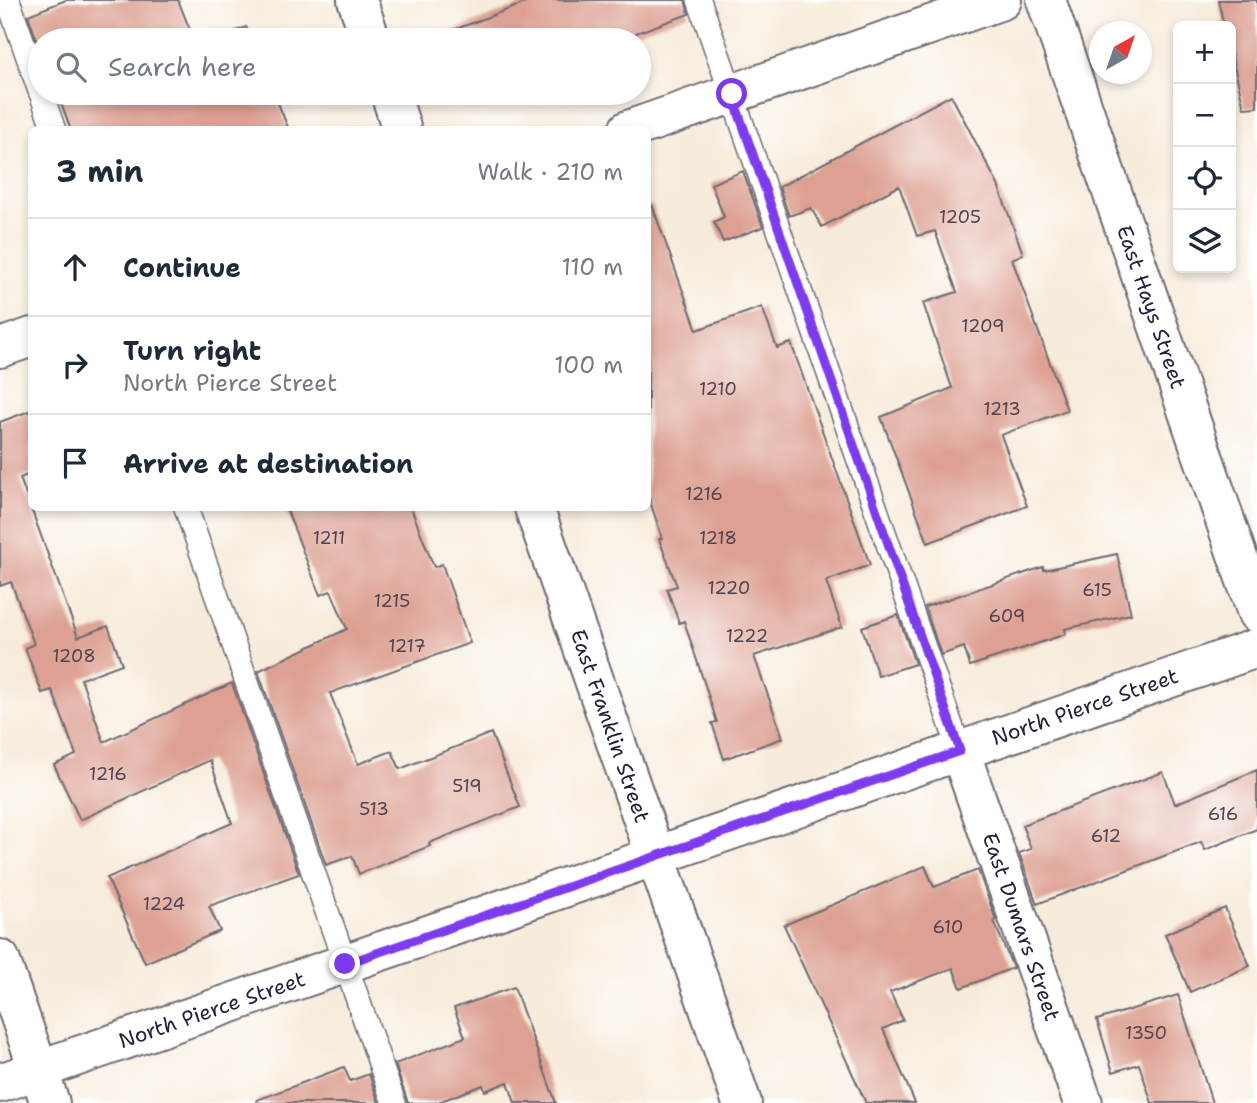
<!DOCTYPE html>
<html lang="en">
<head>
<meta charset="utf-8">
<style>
	:root { --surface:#fff; --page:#f2f2f3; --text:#1f2937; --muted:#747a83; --line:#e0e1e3 }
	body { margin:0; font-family:"Shantell Sans",sans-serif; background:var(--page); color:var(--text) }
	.controls { position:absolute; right:21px; top:21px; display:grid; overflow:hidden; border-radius:10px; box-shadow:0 4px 10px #0003 }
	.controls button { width:63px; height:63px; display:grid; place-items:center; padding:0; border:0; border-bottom:2px solid var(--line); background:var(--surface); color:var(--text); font:35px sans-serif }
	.compass { position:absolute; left:1089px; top:21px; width:63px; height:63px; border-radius:50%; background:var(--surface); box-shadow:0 4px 10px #0003; rotate:40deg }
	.stop { position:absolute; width:21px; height:21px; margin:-16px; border:5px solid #7c3aed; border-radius:50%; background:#fff }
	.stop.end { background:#7c3aed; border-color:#fff; box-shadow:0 2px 7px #0008 }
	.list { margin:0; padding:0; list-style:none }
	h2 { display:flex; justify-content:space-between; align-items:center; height:91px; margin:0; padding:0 28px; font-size:30px }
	h2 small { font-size:23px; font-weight:400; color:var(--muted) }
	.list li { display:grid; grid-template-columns:46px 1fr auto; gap:21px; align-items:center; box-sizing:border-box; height:98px; padding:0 28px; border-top:2px solid var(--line) }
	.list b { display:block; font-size:26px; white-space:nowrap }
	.list p { margin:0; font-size:23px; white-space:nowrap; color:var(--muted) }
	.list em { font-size:23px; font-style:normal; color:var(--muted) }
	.icon { flex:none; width:38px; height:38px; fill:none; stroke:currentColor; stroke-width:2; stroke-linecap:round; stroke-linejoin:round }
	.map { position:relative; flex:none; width:1257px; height:1103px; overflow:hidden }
	.search { position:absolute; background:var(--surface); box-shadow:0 4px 10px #0003; left:28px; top:28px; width:623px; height:77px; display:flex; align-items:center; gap:18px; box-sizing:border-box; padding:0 24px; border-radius:38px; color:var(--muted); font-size:26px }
	.panel { position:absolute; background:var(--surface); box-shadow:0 4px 10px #0003; left:28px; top:126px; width:623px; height:385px; border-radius:10px }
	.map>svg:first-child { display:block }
</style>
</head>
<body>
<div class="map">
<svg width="1257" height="1103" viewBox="0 0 1257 1103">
	<rect width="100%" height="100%" fill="#fff"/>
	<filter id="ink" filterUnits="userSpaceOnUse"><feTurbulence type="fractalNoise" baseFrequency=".0143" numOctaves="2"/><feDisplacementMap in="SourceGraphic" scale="14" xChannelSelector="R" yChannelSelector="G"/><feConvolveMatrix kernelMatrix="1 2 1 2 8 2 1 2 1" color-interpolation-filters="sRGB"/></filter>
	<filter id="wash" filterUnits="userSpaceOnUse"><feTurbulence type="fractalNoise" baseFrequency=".00686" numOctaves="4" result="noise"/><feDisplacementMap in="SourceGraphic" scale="28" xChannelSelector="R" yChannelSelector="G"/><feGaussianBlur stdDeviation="1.57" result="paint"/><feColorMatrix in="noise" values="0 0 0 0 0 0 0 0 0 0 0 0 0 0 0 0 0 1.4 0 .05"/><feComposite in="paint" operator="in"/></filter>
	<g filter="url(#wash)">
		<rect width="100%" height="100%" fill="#f7ecdb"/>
		<g id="blocks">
			<path fill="#dda092" d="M66,0H178L194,40H40V50L28,15Z
				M533,0H685L689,14L617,40H435V37Z
				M1218,0H1257V107L1244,108L1231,53V26H1224Z
				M246,27L252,40H213Z
				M57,93H274L289,130H71Z
				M951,95L998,185L1023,254L1012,259L1067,410L1001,435L1027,506L928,543L881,417L952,388L923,303L957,292L935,231L917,236L899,186L822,227L811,208L789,216L779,187Z
				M743,171L763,227L723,242L714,222L724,217L711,184Z
				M652,205L697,330L762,307L777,348L791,343L870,565L826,581L842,627L754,656L783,738L724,759L712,723L717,722L684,621L679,623L667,589L677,586L659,539L662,538L648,495V206Z
				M32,410V473L20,478L78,637L108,626L122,664L81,679L104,742L232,683L299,874L209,906L220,931L145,963L107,878L232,823L210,760L80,820L54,765L76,755L52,690L42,693L25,648L34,644L11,582L0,586V422Z
				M286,508H411L434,567L442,564L470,643L330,693L358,764L392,751L400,769L491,733L520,807L429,843L430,846L359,874L352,856L326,865L258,671L347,629L331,591L320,595Z
				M1117,554L1131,614L1065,629L1066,634L970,666L964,647L941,655L925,607L1043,567L1044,570Z
				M898,615L915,664L878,676L862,627Z
				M1257,770V829L1205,850L1201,842L1037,904L1019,853L1031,849L1022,825L1163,772L1175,804Z
				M925,866L934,887L978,870L996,920L994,921L1013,968L961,988L953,968L890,992L903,1020L883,1029L915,1103H866L784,925Z
				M1225,908L1250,966L1190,992L1165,934Z
				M514,987L556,1103H515L508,1082L485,1091L483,1085L436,1103H408L395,1064L465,1037L454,1008Z
				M1178,995L1212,1103H1152L1139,1064L1113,1072L1097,1020Z
				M344,1067L350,1081L369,1074L379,1103H258L257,1100Z"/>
		</g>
	</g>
	<g filter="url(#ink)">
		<use href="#blocks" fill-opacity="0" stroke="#6d6973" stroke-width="2"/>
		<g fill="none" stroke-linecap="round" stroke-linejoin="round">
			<defs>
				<path id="service" d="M8,0L40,91
					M699,0L960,751
					M41,93L54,130
					M186,508L394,1103"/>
				<path id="minor" d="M357,0L371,40
					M1046,0L1257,613
					M390,93L402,130
					M628,130L1002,0
					M0,348L32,337
					M534,508L742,1103
					M960,751L1083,1103
					M0,959L50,1103
					M0,1083L1257,648"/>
			</defs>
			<use href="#service" stroke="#6d6973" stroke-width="26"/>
			<use href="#minor" stroke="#6d6973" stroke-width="42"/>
			<use href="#service" stroke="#fff" stroke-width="23"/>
			<use href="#minor" stroke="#fff" stroke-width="38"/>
		</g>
	</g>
	<g fill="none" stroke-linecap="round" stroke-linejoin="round" filter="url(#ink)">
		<path stroke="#7c3aed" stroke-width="9" d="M345,964L960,751L732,94"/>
	</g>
	<g text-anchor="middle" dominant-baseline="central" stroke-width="5" stroke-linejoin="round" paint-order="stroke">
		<g font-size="18" fill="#514251">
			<text x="960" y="217">1205</text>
			<text x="983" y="326">1209</text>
			<text x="718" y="389">1210</text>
			<text x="1002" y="409">1213</text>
			<text x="704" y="494">1216</text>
			<text x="329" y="538">1211</text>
			<text x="718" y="538">1218</text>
			<text x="729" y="588">1220</text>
			<text x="1097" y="590">615</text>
			<text x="392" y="601">1215</text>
			<text x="1007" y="616">609</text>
			<text x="747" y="636">1222</text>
			<text x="407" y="646">1217</text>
			<text x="74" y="656">1208</text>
			<text x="108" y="774">1216</text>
			<text x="467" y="786">519</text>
			<text x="374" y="809">513</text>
			<text x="1223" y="814">616</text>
			<text x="1106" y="836">612</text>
			<text x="164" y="904">1224</text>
			<text x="948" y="927">610</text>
			<text x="1146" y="1033">1350</text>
		</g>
		<g font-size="21" fill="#22223b" stroke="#fff">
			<text transform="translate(1151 307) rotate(71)">East Hays Street</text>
			<text transform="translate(1085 707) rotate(-19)">North Pierce Street</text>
			<text transform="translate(610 726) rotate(71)">East Franklin Street</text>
			<text transform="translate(1021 927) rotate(71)">East Dumars Street</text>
			<text transform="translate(212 1010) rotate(-19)">North Pierce Street</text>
		</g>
	</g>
</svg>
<div class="controls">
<button>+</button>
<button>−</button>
<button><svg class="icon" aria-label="locate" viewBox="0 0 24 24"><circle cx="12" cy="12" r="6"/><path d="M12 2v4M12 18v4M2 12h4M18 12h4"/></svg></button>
<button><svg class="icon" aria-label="layers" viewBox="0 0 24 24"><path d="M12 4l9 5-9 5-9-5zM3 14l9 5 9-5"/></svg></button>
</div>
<svg class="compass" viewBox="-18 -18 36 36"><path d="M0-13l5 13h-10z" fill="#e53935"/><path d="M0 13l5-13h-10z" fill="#747a83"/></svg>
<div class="stop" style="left:732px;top:94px"></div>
<div class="stop end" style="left:345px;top:964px"></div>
<div class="search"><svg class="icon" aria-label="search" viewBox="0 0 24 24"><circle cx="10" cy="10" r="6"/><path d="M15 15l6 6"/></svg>Search here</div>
<section class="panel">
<h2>3 min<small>Walk · 210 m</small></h2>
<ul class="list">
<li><svg class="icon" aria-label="ahead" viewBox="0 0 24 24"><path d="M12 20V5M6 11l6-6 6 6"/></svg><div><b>Continue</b></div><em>110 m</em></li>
<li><svg class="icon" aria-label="right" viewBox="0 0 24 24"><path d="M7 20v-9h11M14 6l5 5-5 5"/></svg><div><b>Turn right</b><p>North Pierce Street</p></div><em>100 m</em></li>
<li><svg class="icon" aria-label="arrive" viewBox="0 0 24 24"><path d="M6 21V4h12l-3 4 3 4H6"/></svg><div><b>Arrive at destination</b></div></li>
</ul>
</section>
</div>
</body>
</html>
